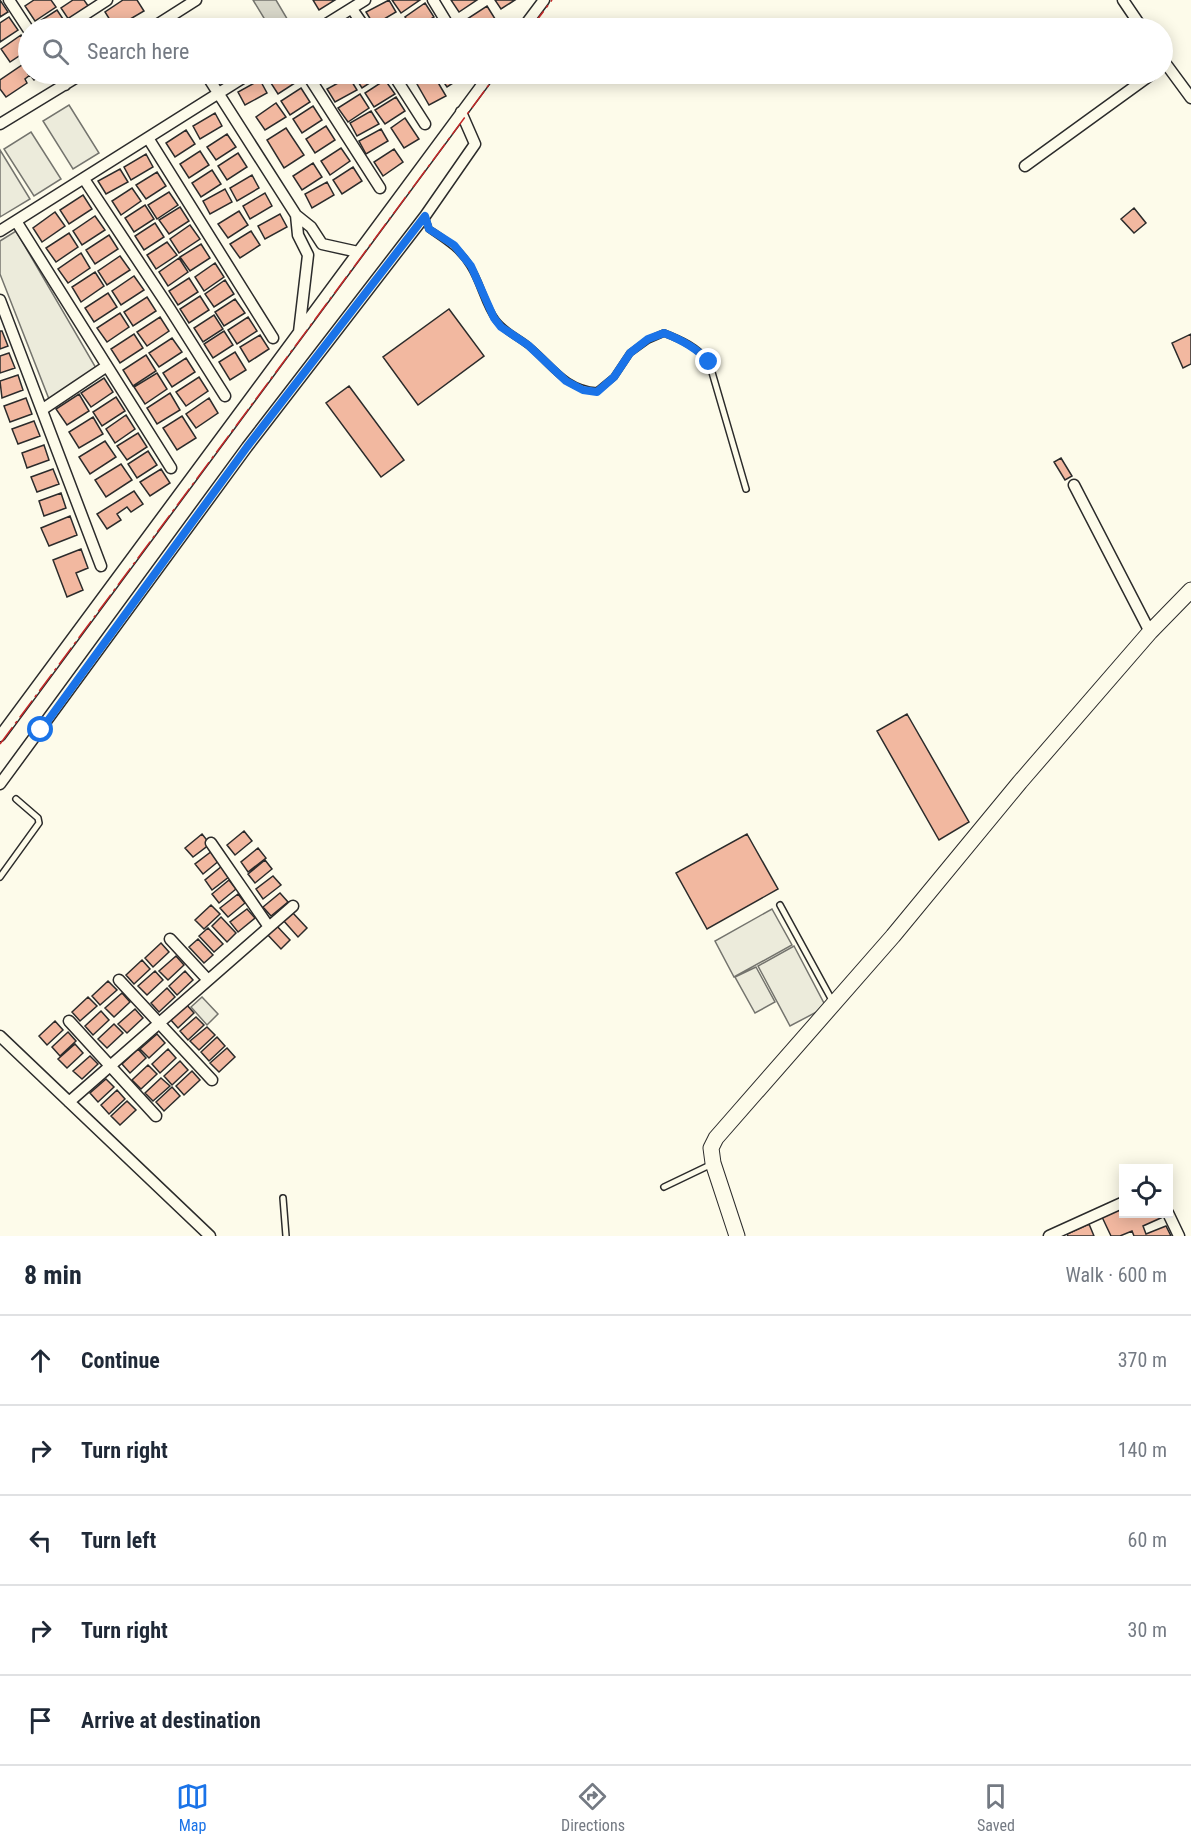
<!DOCTYPE html>
<html lang="en">
<head>
<meta charset="utf-8">
<style>
	:root { --surface:#fff; --page:#f6f6f7; --text:#1f2937; --muted:#747a83; --line:#e0e1e3; --accent:#1a73e8 }
	body { margin:0; font-family:"Roboto Condensed",sans-serif; background:var(--page); color:var(--text) }
	.controls { position:absolute; right:18px; bottom:18px; display:grid; overflow:hidden; border-radius:0px; box-shadow:0 3px 15px #0003 }
	.controls button { width:54px; height:54px; display:grid; place-items:center; padding:0; border:0; border-bottom:2px solid var(--line); background:var(--surface); color:var(--text); font:30px sans-serif }
	.stop { position:absolute; width:18px; height:18px; margin:-14px; border:4px solid #1a73e8; border-radius:50%; background:#fff }
	.stop.end { background:#1a73e8; border-color:#fff; box-shadow:0 2px 6px #0008 }
	.list { margin:0; padding:0; list-style:none }
	h2 { display:flex; justify-content:space-between; align-items:center; height:78px; margin:0; padding:0 24px; font-size:26px }
	h2 small { font-size:20px; font-weight:400; color:var(--muted) }
	.list li { display:grid; grid-template-columns:39px 1fr auto; gap:18px; align-items:center; box-sizing:border-box; height:90px; padding:0 24px; border-top:2px solid var(--line) }
	.list b { display:block; font-size:22px; white-space:nowrap }
	.list em { font-size:20px; font-style:normal; color:var(--muted) }
	.icon { flex:none; width:33px; height:33px; fill:none; stroke:currentColor; stroke-width:2; stroke-linecap:round; stroke-linejoin:round }
	.map { position:relative; flex:none; width:1191px; height:1236px; overflow:hidden }
	.search { position:absolute; background:var(--surface); box-shadow:0 3px 15px #0003; left:18px; right:18px; top:18px; height:66px; display:flex; align-items:center; gap:15px; box-sizing:border-box; padding:0 21px; border-radius:33px; color:var(--muted); font-size:22px }
	.sheet { height:528px; background:var(--surface) }
	nav { display:flex; justify-content:space-around; align-items:center; box-sizing:border-box; height:84px; border-top:2px solid var(--line); background:var(--surface); font-size:16px; color:var(--muted) }
	nav a { display:grid; justify-items:center; gap:3px }
	nav .on { color:var(--accent) }
	.map>svg:first-child { display:block }
</style>
</head>
<body>
<div class="map">
<svg width="1191" height="1236" viewBox="0 0 1191 1236">
	<rect width="100%" height="100%" fill="#fdfbea"/>
	<path fill="#ecebdb" stroke="#74746e" stroke-width="1.5" d="M69,105L99,153L73,169L43,121Z
		M31,132L61,179L34,196L4,149Z
		M0,150L30,199L0,217Z
		M16,231L96,368L49,399L0,274V241Z
		M772,909L792,945L734,977L715,941Z
		M794,946L826,1007L790,1026L758,966Z
		M756,967L775,1002L755,1013L735,977Z
		M202,997L218,1014L207,1025L191,1007Z"/>
	<path fill="#d8d7c9" stroke="#74746e" stroke-width="1.5" d="M253,0H276L292,27L289,28H270Z"/>
	<path fill="#f2b8a0" stroke="#2b2b2b" stroke-width="1.5" d="M0,0L8,12L0,17Z
		M34,0H51L56,7L35,21L25,6Z
		M73,0H84L91,10L71,23L61,8Z
		M123,0H137L144,11L115,28L105,12Z
		M313,0H335L319,10Z
		M389,0L396,12L374,25L366,12Z
		M392,0H420L401,13Z
		M451,0H477L459,12Z
		M495,0H515L501,9Z
		M425,3L434,17L417,28H413L405,17Z
		M487,6L497,22L487,28H468L464,21Z
		M57,10L67,25L62,28H41L37,23Z
		M9,17L18,30L0,42V23Z
		M398,19L403,28H382Z
		M91,20L96,28H78Z
		M21,35L28,46V50L10,62L1,49Z
		M28,61V74L41,75L34,80L30,75L25,79L27,83L6,97L0,89V80Z
		M278,74H293L298,81L278,94L269,80Z
		M317,74H339L322,83Z
		M353,74H382V75L362,88Z
		M402,74H419L406,81Z
		M433,74L446,96L429,105L417,84Z
		M438,74H467L447,87Z
		M349,77L357,90L335,102L327,89Z
		M260,80L267,93L245,105L238,92Z
		M385,80L395,94L374,107L365,93Z
		M301,88L310,102L290,115L281,101Z
		M360,94L369,108L348,122L338,108Z
		M396,97L405,111L385,124L375,110Z
		M276,103L286,117L265,130L256,117Z
		M313,106L322,120L302,133L293,119Z
		M371,111L379,124L357,136L350,123Z
		M215,113L222,126L200,139L193,126Z
		M405,118L419,139L404,148L391,128Z
		M326,126L335,140L315,153L306,139Z
		M286,128L304,155L284,168L267,140Z
		M381,129L388,141L366,154L359,141Z
		M186,130L195,144L175,157L166,143Z
		M227,134L236,147L216,160L207,147Z
		M341,148L350,161L330,175L321,161Z
		M394,149L403,162L383,176L374,162Z
		M200,151L209,165L189,178L180,164Z
		M238,153L247,167L227,180L218,166Z
		M146,154L153,167L131,180L124,167Z
		M313,163L322,177L302,190L293,176Z
		M353,167L362,181L342,194L333,180Z
		M120,169L128,182L106,194L98,181Z
		M212,170L221,184L201,197L192,183Z
		M157,172L166,186L146,199L136,185Z
		M252,175L259,188L237,201L230,188Z
		M327,182L334,195L312,208L305,194Z
		M132,188L141,201L121,215L112,201Z
		M225,189L232,202L210,214L203,201Z
		M169,192L178,205L157,219L148,205Z
		M265,193L272,206L250,219L243,206Z
		M83,195L92,209L69,224L60,210Z
		M145,205L154,219L134,232L125,218Z
		M180,207L189,221L169,234L159,220Z
		M1134,208L1146,223L1134,233L1121,219Z
		M239,211L248,225L228,238L218,224Z
		M55,212L65,226L42,242L33,228Z
		M280,214L287,227L265,239L258,226Z
		M95,216L105,230L82,245L73,231Z
		M155,223L164,237L144,250L135,236Z
		M190,225L200,239L179,253L170,239Z
		M251,231L260,245L240,258L230,244Z
		M69,233L78,247L56,262L46,248Z
		M109,235L118,249L95,264L86,250Z
		M167,242L177,255L156,269L147,255Z
		M201,244L210,258L190,271L180,257Z
		M81,253L90,268L68,283L58,269Z
		M120,256L130,270L107,285L98,271Z
		M179,258L188,272L168,286L159,272Z
		M215,263L224,277L204,291L195,277Z
		M95,272L104,286L81,302L72,287Z
		M134,276L144,290L121,305L112,291Z
		M189,278L198,292L178,305L169,291Z
		M225,280L234,294L214,307L205,294Z
		M108,293L117,307L94,322L85,308Z
		M200,296L209,310L189,323L180,309Z
		M147,297L156,311L133,326L124,312Z
		M235,299L245,313L224,326L215,312Z
		M449,309L484,356L418,405L383,357Z
		M120,313L129,327L107,342L97,328Z
		M214,315L223,329L203,342L194,328Z
		M160,317L169,331L147,346L137,332Z
		M248,317L257,331L237,344L228,330Z
		M0,331H2L8,346L0,349Z
		M224,331L233,345L213,358L204,344Z
		M134,334L143,348L120,363L111,349Z
		M1191,334V364L1183,368L1172,343Z
		M260,335L269,349L249,362L240,347Z
		M172,338L182,352L159,367L149,353Z
		M235,352L246,370L230,380L219,362Z
		M9,353L15,368L0,373V356Z
		M146,355L156,371L133,386L123,370Z
		M186,358L195,372L172,387L163,373Z
		M157,373L167,389L145,404L134,387Z
		M18,375L23,390L2,398L0,381Z
		M199,377L208,391L186,406L176,392Z
		M104,378L113,392L91,407L81,393Z
		M349,386L404,460L381,477L326,403Z
		M170,393L180,410L157,424L147,408Z
		M79,394L89,411L67,425L56,409Z
		M116,397L125,411L102,426L93,412Z
		M26,398L32,414L10,422L4,406Z
		M209,398L218,413L196,428L186,414Z
		M126,415L135,429L115,443L106,429Z
		M182,416L196,438L177,450L163,428Z
		M93,417L103,434L79,448L69,432Z
		M34,421L40,436L18,444L12,429Z
		M138,433L147,447L127,460L117,446Z
		M105,441L116,457L90,474L79,457Z
		M44,445L49,460L27,468L22,453Z
		M148,451L157,465L137,478L128,464Z
		M1061,458L1072,476L1065,480L1054,462Z
		M121,464L132,480L106,497L95,480Z
		M53,469L59,484L37,492L31,477Z
		M161,469L170,483L150,496L140,482Z
		M134,491L143,504L131,512L127,507L117,514L121,520L107,529L97,514Z
		M61,493L66,508L44,516L39,501Z
		M70,516L77,535L49,546L41,528Z
		M81,549L88,568L76,573L83,590L67,597L53,560Z
		M907,714L969,822L939,840L877,731Z
		M244,831L252,841L235,855L227,845Z
		M202,834L210,844L193,857L185,848Z
		M747,834L778,889L707,929L676,873Z
		M258,848L266,858L248,872L241,862Z
		M212,851L220,860L203,874L195,864Z
		M265,860L272,869L255,883L248,874Z
		M222,866L230,876L212,890L205,880Z
		M273,876L281,885L263,899L256,889Z
		M229,880L236,889L219,903L212,894Z
		M280,893L288,902L271,916L263,907Z
		M238,894L245,903L228,917L220,908Z
		M211,905L220,914L204,929L195,920Z
		M247,909L255,918L238,932L230,922Z
		M292,912L307,928L298,937L283,920Z
		M221,917L236,933L227,942L212,926Z
		M275,924L290,940L281,949L266,933Z
		M208,928L223,944L214,952L199,936Z
		M198,939L213,955L204,963L189,947Z
		M161,943L169,952L153,967L145,958Z
		M176,956L184,965L168,980L159,971Z
		M142,960L150,969L134,984L126,975Z
		M155,971L163,980L147,995L138,986Z
		M185,971L193,980L177,995L169,986Z
		M108,981L117,990L100,1005L92,996Z
		M167,988L175,997L159,1012L151,1003Z
		M122,993L130,1002L114,1017L105,1008Z
		M88,997L97,1006L80,1021L72,1012Z
		M186,1004L194,1013L178,1028L170,1019Z
		M135,1009L143,1018L127,1033L118,1024Z
		M101,1011L109,1020L93,1035L85,1026Z
		M196,1017L204,1025L188,1040L180,1031Z
		M55,1021L63,1030L47,1045L39,1036Z
		M114,1024L123,1033L107,1048L98,1039Z
		M207,1027L215,1035L199,1050L190,1041Z
		M68,1032L76,1041L60,1056L52,1047Z
		M157,1034L165,1043L149,1058L140,1049Z
		M217,1037L225,1046L209,1061L201,1052Z
		M75,1044L83,1053L67,1068L58,1059Z
		M227,1048L235,1057L219,1072L210,1063Z
		M138,1049L146,1058L130,1073L122,1064Z
		M168,1049L176,1058L160,1073L152,1064Z
		M90,1056L98,1064L82,1079L73,1071Z
		M180,1061L188,1070L172,1085L164,1076Z
		M148,1065L157,1074L141,1089L132,1080Z
		M192,1071L200,1080L184,1095L176,1086Z
		M161,1078L170,1086L153,1101L145,1093Z
		M106,1079L114,1087L98,1102L90,1093Z
		M172,1087L180,1096L164,1111L156,1102Z
		M117,1090L125,1099L109,1114L101,1105Z
		M127,1101L136,1110L120,1125L111,1116Z
		M1124,1208V1214L1132,1215L1162,1214L1163,1217L1143,1226L1146,1234L1166,1226L1171,1236H1134L1132,1231L1120,1236H1111L1102,1217Z
		M1089,1224L1094,1236H1068L1067,1234Z"/>
	<g fill="none" stroke-linecap="round" stroke-linejoin="round">
		<defs>
			<path id="lane" d="M425,217L429,229C445,240 460,249 470,266C481,283 484,304 496,320C505,332 518,337 529,346C552,365 565,389 597,391L614,377L630,353L648,340L664,333C682,340 697,347 709,362L746,489
				M0,877L39,823L38,818L16,799
				M780,905L833,1002
				M664,1187L712,1164
				M283,1198L286,1236"/>
			<path id="street" d="M9,0L28,29
				M433,0L450,28
				M1123,0L1142,28
				M352,9L365,28
				M64,28L107,0
				M152,28L196,0
				M320,28L365,0
				M523,28L544,0
				M1162,66L1166,64L1191,98
				M58,74L65,85
				M206,74L296,215L311,227L322,244L358,252
				M307,74L380,188
				M393,74L425,124
				M0,124L82,74
				M148,138L273,338
				M1025,166L1152,74
				M84,179L170,309L225,396
				M296,215L298,235L308,255L299,332
				M16,221L171,468
				M0,231L249,74
				M0,300L101,566
				M43,409L107,366
				M1074,485L1150,632
				M0,736L490,74
				M0,784L247,447L425,216L475,144L461,112
				M211,843L269,927
				M170,939L208,980
				M119,980L212,1080
				M69,1021L156,1116
				M0,1036L210,1236
				M69,1102L293,906
				M1168,1213L1179,1236
				M1049,1236L1124,1202"/>
			<path id="secondary" d="M737,1236L713,1163L711,1148L716,1138L893,936L1020,782L1150,632L1191,590"/>
		</defs>
		<use href="#lane" stroke="#2b2b2b" stroke-width="8"/>
		<use href="#street" stroke="#2b2b2b" stroke-width="13"/>
		<use href="#secondary" stroke="#2b2b2b" stroke-width="17"/>
		<use href="#lane" stroke="#fdfbea" stroke-width="5"/>
		<use href="#street" stroke="#fdfbea" stroke-width="10"/>
		<use href="#secondary" stroke="#fdfbea" stroke-width="15"/>
		<path stroke="#c62828" stroke-width="1.5" stroke-dasharray="21 4.5 3 4.5" stroke-linecap="butt" d="M531,28L552,0
			M0,744L497,74"/>
	</g>
	<g fill="none" stroke-linecap="round" stroke-linejoin="round">
		<path stroke="#1a73e8" stroke-width="8" d="M41,730L247,447L425,216L429,229L454,245L471,266L494,318L501,327L528,345L566,381L583,390L597,392L614,377L630,353L648,339L664,333C682,340 697,348 709,362"/>
	</g>
</svg>
<div class="controls">
<button><svg class="icon" aria-label="locate" viewBox="0 0 24 24"><circle cx="12" cy="12" r="6"/><path d="M12 2v4M12 18v4M2 12h4M18 12h4"/></svg></button>
</div>
<div class="stop" style="left:41px;top:730px"></div>
<div class="stop end" style="left:709px;top:362px"></div>
<div class="search"><svg class="icon" aria-label="search" viewBox="0 0 24 24"><circle cx="10" cy="10" r="6"/><path d="M15 15l6 6"/></svg>Search here</div>
</div>
<section class="sheet">
<h2>8 min<small>Walk · 600 m</small></h2>
<ul class="list">
<li><svg class="icon" aria-label="ahead" viewBox="0 0 24 24"><path d="M12 20V5M6 11l6-6 6 6"/></svg><div><b>Continue</b></div><em>370 m</em></li>
<li><svg class="icon" aria-label="right" viewBox="0 0 24 24"><path d="M7 20v-9h11M14 6l5 5-5 5"/></svg><div><b>Turn right</b></div><em>140 m</em></li>
<li><svg class="icon" aria-label="left" viewBox="0 0 24 24"><path d="M17 20v-9H6M10 6l-5 5 5 5"/></svg><div><b>Turn left</b></div><em>60 m</em></li>
<li><svg class="icon" aria-label="right" viewBox="0 0 24 24"><path d="M7 20v-9h11M14 6l5 5-5 5"/></svg><div><b>Turn right</b></div><em>30 m</em></li>
<li><svg class="icon" aria-label="arrive" viewBox="0 0 24 24"><path d="M6 21V4h12l-3 4 3 4H6"/></svg><div><b>Arrive at destination</b></div></li>
</ul>
</section>
<nav>
<a class="on"><svg class="icon" aria-label="map" viewBox="0 0 24 24"><path d="M3 6l6-2 6 2 6-2v14l-6 2-6-2-6 2zM9 4v14M15 6v14"/></svg>Map</a>
<a><svg class="icon" aria-label="directions" viewBox="0 0 24 24"><path d="M12 3l9 9-9 9-9-9zM9 14v-3h6M13 9l2 2-2 2"/></svg>Directions</a>
<a><svg class="icon" aria-label="saved" viewBox="0 0 24 24"><path d="M7 4h10v16l-5-4-5 4z"/></svg>Saved</a>
</nav>
</body>
</html>
